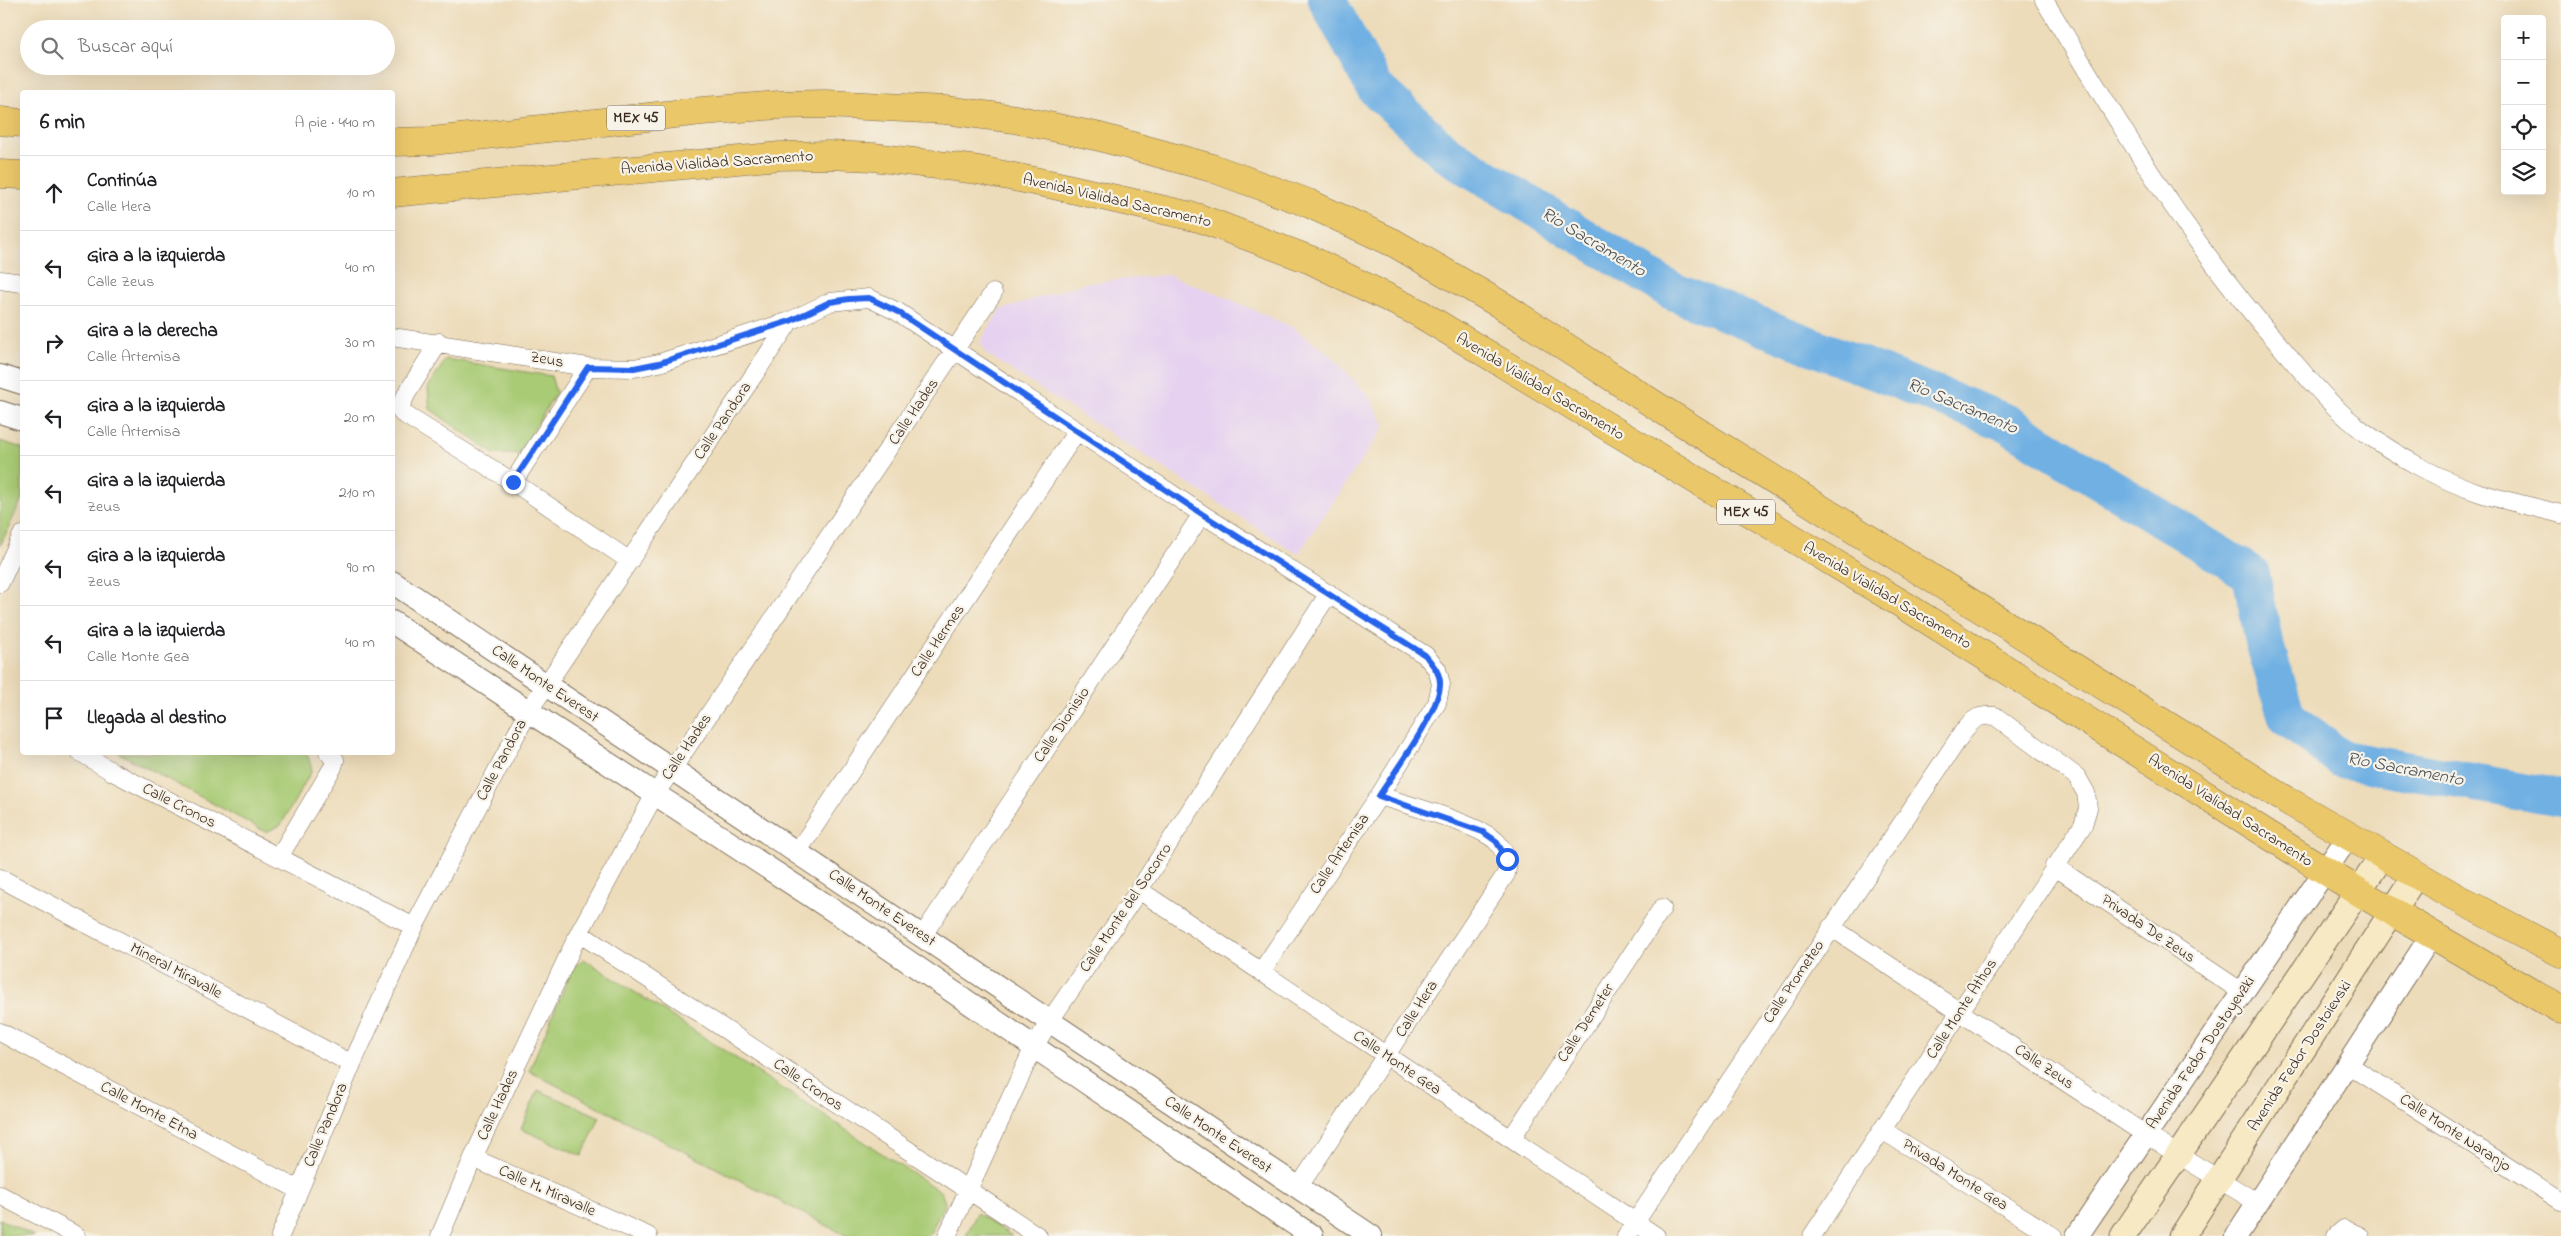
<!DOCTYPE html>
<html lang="es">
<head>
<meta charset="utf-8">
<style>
	:root { --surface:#fff; --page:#f6f6f6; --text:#202124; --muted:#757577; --line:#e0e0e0 }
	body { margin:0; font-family:"Indie Flower",sans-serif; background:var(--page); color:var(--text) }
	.controls { position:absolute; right:15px; top:15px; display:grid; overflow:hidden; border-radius:5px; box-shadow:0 5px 20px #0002 }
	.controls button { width:45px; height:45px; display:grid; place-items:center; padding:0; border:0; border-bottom:1px solid var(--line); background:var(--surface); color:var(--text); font:25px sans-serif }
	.stop { position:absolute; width:15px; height:15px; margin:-11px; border:4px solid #2563eb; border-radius:50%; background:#fff }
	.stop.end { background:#2563eb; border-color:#fff; box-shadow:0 1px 5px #0008 }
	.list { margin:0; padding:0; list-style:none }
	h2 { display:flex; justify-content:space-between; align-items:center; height:65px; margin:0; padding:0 20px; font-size:21px }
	h2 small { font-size:16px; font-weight:400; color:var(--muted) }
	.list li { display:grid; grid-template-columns:32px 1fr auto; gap:15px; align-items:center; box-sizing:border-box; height:75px; padding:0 20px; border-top:1px solid var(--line) }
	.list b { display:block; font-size:19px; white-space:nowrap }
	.list p { margin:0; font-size:16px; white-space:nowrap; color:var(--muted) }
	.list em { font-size:16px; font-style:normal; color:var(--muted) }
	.icon { flex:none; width:28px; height:28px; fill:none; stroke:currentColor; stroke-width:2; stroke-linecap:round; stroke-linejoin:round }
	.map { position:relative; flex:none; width:2561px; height:1236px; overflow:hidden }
	.search { position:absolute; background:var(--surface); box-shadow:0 5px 20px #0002; left:20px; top:20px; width:375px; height:55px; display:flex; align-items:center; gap:12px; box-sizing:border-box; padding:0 18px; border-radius:28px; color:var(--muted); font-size:19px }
	.panel { position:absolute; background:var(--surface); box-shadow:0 5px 20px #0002; left:20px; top:90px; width:375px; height:665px; border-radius:5px }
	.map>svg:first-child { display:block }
</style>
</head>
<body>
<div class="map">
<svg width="2561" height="1236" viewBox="0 0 2561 1236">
	<rect width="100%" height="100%" fill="#f7f3e8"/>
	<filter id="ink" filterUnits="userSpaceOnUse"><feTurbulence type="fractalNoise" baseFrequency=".02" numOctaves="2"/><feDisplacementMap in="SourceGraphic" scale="10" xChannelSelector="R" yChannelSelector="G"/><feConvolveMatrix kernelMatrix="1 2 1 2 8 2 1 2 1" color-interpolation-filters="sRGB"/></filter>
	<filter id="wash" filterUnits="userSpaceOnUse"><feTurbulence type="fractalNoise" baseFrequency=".0096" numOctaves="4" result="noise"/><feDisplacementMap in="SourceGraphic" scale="20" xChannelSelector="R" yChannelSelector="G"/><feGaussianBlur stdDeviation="1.12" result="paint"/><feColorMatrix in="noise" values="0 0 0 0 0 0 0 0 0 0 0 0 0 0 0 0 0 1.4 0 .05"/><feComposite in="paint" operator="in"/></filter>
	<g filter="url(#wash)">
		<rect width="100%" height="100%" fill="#eddcba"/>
		<path fill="#e6d2f0" d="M1168,275L1225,297L1292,327L1328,353L1369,396L1385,426L1298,554L986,354L980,342L1000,310L1085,283Z"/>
		<path fill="#a9cb74" stroke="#727a49" d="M446,359L551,376L556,393L519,454H494L430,409L428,388Z
			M0,441L22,448V499L0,546Z
			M119,753H302L308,756L312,770L281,825L266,832Z
			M584,959L941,1192L945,1202L929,1236H847L529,1071L573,967Z
			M538,1090L600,1117L582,1156L521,1129Z
			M977,1213L1012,1236H966Z
			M0,1219L34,1236H0Z"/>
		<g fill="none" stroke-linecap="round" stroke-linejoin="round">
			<path stroke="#6fb0e3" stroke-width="38" d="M1327,0L1375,88L1447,154L1672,291L2007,423L2251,574L2264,642L2287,717L2342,759L2561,798"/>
		</g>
	</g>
	<g filter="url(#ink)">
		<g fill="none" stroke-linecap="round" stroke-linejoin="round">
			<defs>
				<path id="minor" d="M2044,0C2117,120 2187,241 2281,347C2306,376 2332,408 2363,431C2397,456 2440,480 2480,493C2506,501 2534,507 2561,514
					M0,280L22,283
					M392,337L588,367L634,368L659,363L790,321L830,302L869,298L898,312L1202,514L1425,655L1437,669L1441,684L1437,703L1379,796L1261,972
					M439,342L407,393L399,409L402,413L513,482L630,561
					M513,482L588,367
					M0,583L22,535
					M80,752L111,771L414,927
					M798,851L1077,431
					M279,857L333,767L335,760L328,752
					M2054,866L2242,992
					M0,878L352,1064
					M1139,890L1656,1236
					M1831,927L2146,1135L2258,1203
					M579,933L1038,1236
					M923,935L1202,514
					M0,1032L299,1190
					M2349,1065L2561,1201
					M1882,1130L2053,1236
					M1511,1139L1662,908
					M473,1158L648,1236
					M1298,1188L1506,874C1509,862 1505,851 1497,842C1481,825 1405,804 1379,796
					M0,1195L77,1236
					M280,1236L352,1064L414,927L528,712L790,321
					M440,1236L473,1158L579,933L654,796L993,293
					M947,1236L1033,1049L1049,1022L1139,890L1329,593
					M1626,1236L1965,729C1975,717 1980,715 1995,716L2077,777L2086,793L2088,808L2083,825L1812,1236
					M2336,1236L2344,1229L2360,1236"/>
				<path id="tertiary" d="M0,376L22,383
					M0,412L22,419
					M392,582L1371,1236
					M392,622L843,917L1312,1236
					M2077,1236L2348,837
					M2236,1236L2431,936"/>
				<path id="secondary" d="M2123,1236L2383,855
					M2182,1236L2416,875"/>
				<path id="trunk" d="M0,121L22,123
					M392,142L432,141L702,111L779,105L825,104L945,110L1015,119L1100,137L1212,168L1308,203L1394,243L1503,306L1658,407L2288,801L2466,903L2561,953
					M0,174L22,175
					M392,193L780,156L828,155L873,157L978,170L1054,185L1199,218L1311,260L1419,313L1907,607L2359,892L2561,1010"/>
			</defs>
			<use href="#minor" stroke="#796855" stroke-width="19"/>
			<use href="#tertiary" stroke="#796855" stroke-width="24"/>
			<use href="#secondary" stroke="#796855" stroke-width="27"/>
			<use href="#trunk" stroke="#796855" stroke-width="29"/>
			<use href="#minor" stroke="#fff" stroke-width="18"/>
			<use href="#tertiary" stroke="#fff" stroke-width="22"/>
			<use href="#secondary" stroke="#f7e9c3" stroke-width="25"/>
			<use href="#trunk" stroke="#eac769" stroke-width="28"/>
		</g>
	</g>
	<g fill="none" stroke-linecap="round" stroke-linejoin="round" filter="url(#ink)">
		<path stroke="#2563eb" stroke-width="6" d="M513,482L588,367L634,368L659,363L790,321L830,302L849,299L869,298L898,312L1202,514L1425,655C1432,664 1441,673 1440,685C1439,712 1395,771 1379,796L1483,832L1496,841L1507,859"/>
	</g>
	<g text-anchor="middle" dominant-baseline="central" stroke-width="4.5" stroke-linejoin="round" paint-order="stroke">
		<g fill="#f7f3e8" stroke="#73665b" stroke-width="1">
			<rect x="607" y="105.5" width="58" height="25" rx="4"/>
			<rect x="1717" y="499.5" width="58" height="25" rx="4"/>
		</g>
		<g font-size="15" font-weight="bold" fill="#3b2a1e">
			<text x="636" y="118">MEX 45</text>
			<text x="1746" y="512">MEX 45</text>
		</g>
		<g font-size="16" fill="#3b2a1e" stroke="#f7f3e8">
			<text transform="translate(717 163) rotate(-4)">Avenida Vialidad Sacramento</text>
			<text transform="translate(1117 201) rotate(13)">Avenida Vialidad Sacramento</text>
			<text transform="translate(547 360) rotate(10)">Zeus</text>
			<text transform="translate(1540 387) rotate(31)">Avenida Vialidad Sacramento</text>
			<text transform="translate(914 412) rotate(-56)">Calle Hades</text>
			<text transform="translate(723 421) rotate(-56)">Calle Pandora</text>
			<text transform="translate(1887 596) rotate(31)">Avenida Vialidad Sacramento</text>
			<text transform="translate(938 641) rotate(-56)">Calle Hermes</text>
			<text transform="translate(545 684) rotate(34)">Calle Monte Everest</text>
			<text transform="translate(1062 725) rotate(-56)">Calle Dionisio</text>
			<text transform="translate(687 747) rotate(-56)">Calle Hades</text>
			<text transform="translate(502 760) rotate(-62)">Calle Pandora</text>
			<text transform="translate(179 806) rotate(27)">Calle Cronos</text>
			<text transform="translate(2230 811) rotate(33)">Avenida Vialidad Sacramento</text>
			<text transform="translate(1340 854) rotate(-56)">Calle Artemisa</text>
			<text transform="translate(882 908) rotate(34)">Calle Monte Everest</text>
			<text transform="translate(1126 908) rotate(-56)">Calle Monte del Socorro</text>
			<text transform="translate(2148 929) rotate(34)">Privada De Zeus</text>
			<text transform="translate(176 971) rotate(28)">Mineral Miravalle</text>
			<text transform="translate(1794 982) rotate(-56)">Calle Prometeo</text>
			<text transform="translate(1417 1009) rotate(-57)">Calle Hera</text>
			<text transform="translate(1962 1009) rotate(-57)">Calle Monte Athos</text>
			<text transform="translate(1586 1023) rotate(-57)">Calle Demeter</text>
			<text transform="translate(2201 1053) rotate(-56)">Avenida Fedor Dostoyevzki</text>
			<text transform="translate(2300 1056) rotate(-57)">Avenida Fedor Dostoievski</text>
			<text transform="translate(1397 1063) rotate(34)">Calle Monte Gea</text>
			<text transform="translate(2044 1067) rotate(34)">Calle Zeus</text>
			<text transform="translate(808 1085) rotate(34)">Calle Cronos</text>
			<text transform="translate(498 1105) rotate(-65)">Calle Hades</text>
			<text transform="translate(149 1111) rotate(28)">Calle Monte Etna</text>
			<text transform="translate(326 1125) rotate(-67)">Calle Pandora</text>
			<text transform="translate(2455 1133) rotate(33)">Calle Monte Naranjo</text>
			<text transform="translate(1218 1135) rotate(34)">Calle Monte Everest</text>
			<text transform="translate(1955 1175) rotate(32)">Privada Monte Gea</text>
			<text transform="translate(547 1191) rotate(24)">Calle M. Miravalle</text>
		</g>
		<g font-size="18" font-style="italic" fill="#4b5259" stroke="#f7f3e8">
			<text transform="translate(1593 243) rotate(31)">Rio Sacramento</text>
			<text transform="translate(1962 407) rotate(23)">Rio Sacramento</text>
			<text transform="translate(2405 770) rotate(11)">Rio Sacramento</text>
		</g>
	</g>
</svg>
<div class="controls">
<button>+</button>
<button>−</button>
<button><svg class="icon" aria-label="locate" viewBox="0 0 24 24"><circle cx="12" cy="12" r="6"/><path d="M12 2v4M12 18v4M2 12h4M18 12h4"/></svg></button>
<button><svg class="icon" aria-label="layers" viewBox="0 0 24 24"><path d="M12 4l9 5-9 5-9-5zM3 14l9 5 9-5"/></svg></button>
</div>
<div class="stop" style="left:1507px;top:859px"></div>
<div class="stop end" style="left:513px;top:482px"></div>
<div class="search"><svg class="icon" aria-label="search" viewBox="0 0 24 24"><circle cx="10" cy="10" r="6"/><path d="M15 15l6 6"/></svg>Buscar aquí</div>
<section class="panel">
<h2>6 min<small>A pie · 440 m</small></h2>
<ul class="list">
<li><svg class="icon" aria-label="ahead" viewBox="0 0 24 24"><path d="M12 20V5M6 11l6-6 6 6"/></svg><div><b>Continúa</b><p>Calle Hera</p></div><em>10 m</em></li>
<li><svg class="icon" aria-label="left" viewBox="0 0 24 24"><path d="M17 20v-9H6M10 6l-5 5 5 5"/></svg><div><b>Gira a la izquierda</b><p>Calle Zeus</p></div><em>40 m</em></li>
<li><svg class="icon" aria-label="right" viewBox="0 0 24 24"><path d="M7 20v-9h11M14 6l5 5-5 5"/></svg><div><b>Gira a la derecha</b><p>Calle Artemisa</p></div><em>30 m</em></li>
<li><svg class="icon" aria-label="left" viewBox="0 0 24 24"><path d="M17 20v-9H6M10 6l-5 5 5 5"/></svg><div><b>Gira a la izquierda</b><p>Calle Artemisa</p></div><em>20 m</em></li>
<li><svg class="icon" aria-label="left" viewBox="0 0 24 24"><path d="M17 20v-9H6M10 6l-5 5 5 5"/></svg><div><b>Gira a la izquierda</b><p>Zeus</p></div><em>210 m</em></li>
<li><svg class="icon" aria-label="left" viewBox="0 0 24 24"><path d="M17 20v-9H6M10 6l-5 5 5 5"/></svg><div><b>Gira a la izquierda</b><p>Zeus</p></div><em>90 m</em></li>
<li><svg class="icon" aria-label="left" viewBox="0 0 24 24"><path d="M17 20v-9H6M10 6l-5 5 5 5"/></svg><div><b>Gira a la izquierda</b><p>Calle Monte Gea</p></div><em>40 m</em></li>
<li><svg class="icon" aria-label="arrive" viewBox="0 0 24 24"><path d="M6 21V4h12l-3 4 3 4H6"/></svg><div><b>Llegada al destino</b></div></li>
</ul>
</section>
</div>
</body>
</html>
